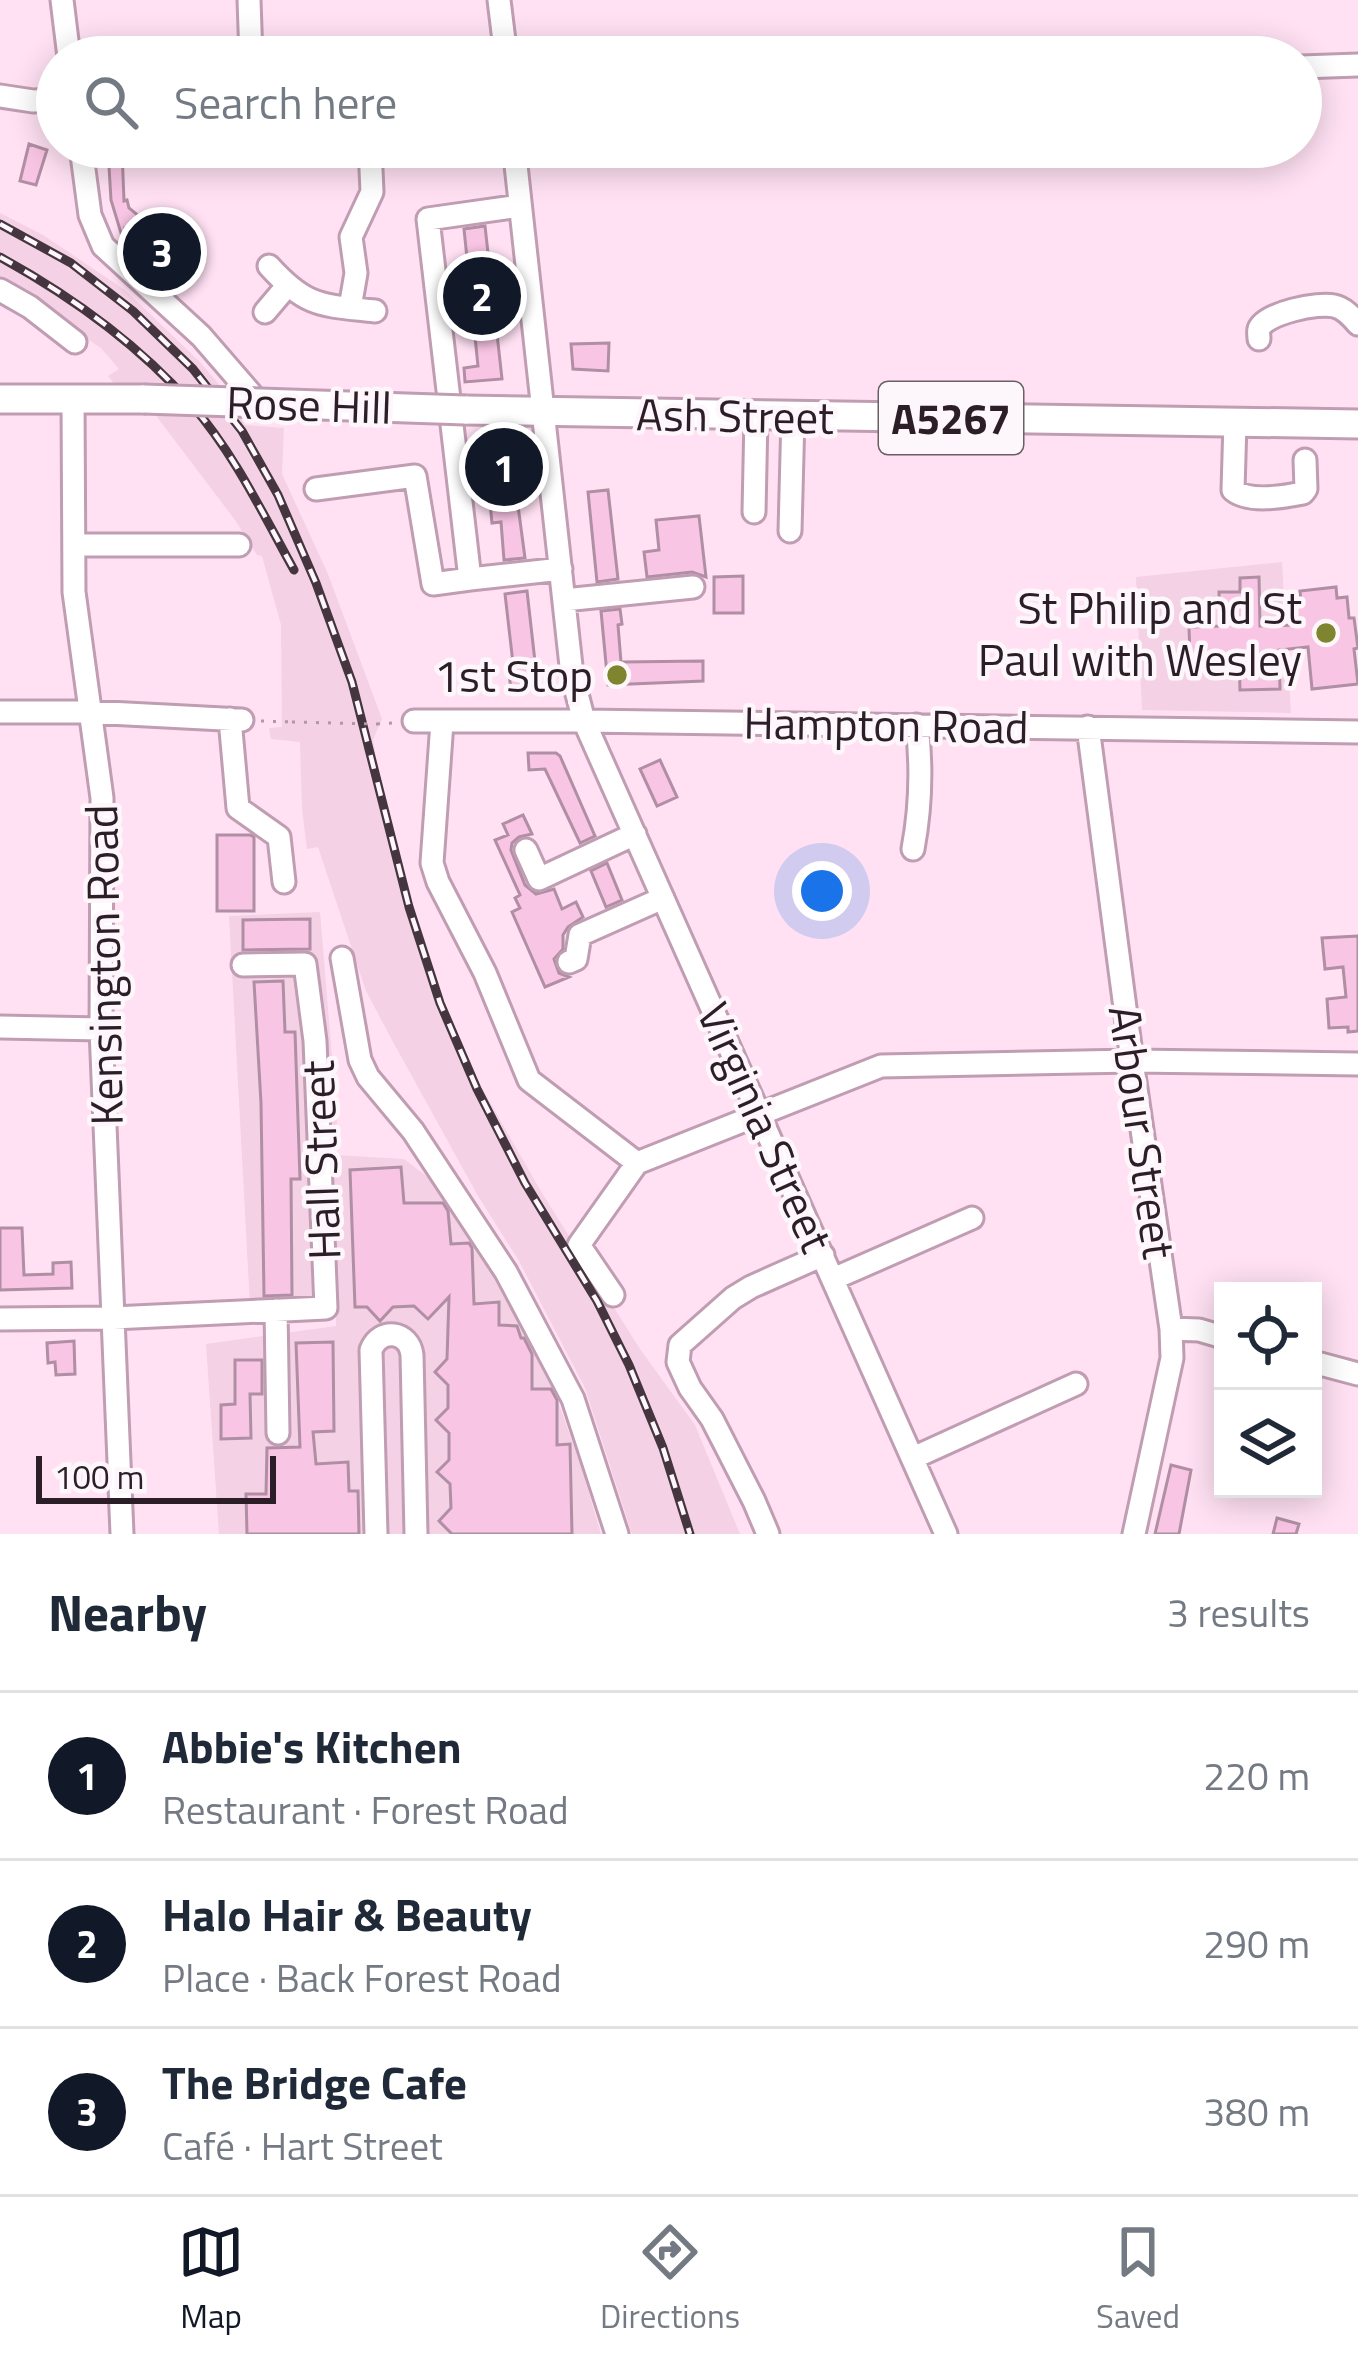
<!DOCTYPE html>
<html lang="en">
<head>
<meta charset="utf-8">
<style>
	:root { --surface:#fff; --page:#f2f2f3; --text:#1f2937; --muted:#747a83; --line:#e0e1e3; --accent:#111827 }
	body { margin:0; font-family:"Titillium Web",sans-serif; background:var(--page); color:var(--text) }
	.controls { position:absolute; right:36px; bottom:36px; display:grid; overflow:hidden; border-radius:0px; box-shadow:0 6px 30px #0003 }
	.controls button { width:108px; height:108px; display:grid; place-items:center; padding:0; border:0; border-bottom:3px solid var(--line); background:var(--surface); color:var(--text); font:60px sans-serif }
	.scale { position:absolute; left:36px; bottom:30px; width:240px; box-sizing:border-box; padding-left:12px; border:6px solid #2c1e27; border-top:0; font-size:33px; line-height:42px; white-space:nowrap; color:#2c1e27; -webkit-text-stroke:9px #fdf6fa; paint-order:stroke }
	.you { position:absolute; left:822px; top:891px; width:42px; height:42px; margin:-30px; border:9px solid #fff; border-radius:50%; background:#1a73e8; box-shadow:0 0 0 18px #1a73e833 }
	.badge { display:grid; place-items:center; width:78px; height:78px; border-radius:50%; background:var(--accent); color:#fff; font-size:39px; font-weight:700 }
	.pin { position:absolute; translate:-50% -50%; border:6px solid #fff; box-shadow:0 3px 12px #0006 }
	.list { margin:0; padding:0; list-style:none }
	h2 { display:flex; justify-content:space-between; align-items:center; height:156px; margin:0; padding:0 48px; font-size:51px }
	h2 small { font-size:39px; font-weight:400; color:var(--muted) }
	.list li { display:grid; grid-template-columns:78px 1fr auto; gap:36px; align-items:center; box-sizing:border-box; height:168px; padding:0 48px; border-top:3px solid var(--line) }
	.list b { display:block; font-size:45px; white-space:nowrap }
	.list p { margin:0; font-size:39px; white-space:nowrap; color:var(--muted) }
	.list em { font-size:39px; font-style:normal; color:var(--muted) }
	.icon { flex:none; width:66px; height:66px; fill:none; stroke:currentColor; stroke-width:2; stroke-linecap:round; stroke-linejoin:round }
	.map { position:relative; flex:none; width:1358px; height:1534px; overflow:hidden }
	.search { position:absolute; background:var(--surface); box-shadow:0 6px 30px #0003; left:36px; right:36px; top:36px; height:132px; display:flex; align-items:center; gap:30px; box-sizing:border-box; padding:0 42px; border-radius:66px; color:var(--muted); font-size:45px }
	.sheet { height:660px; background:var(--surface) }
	nav { display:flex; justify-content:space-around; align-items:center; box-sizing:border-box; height:168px; border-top:3px solid var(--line); background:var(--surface); font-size:33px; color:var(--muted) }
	nav a { display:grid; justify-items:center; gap:6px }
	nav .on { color:var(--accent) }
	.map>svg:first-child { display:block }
</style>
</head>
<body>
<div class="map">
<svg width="1358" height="1534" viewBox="0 0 1358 1534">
	<rect width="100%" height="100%" fill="#ffe1f3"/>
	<path fill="#f4d1e5" d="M0,213L43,235L125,290L199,361L223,389L245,425L284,428L282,474L328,574L382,719L373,740L393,853L435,984L479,1083L542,1193L640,1349L695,1425L740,1534H632L585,1388L519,1261L478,1196L392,1040L366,991L318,847L307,849L302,809L300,742L271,739L269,728L282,727L281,625L262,556L257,555L235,520L135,388L117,387L108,376L119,369L101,348L0,282Z
		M1282,562L1291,713L1142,710L1136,577Z
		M320,912L337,1117L336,1155L404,1159L429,1178L457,1213L545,1366L580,1463L601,1534H219L206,1344L336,1326L337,1182L333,1304L250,1306L229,916Z"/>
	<path fill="#f8c5e4" stroke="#b08ea3" stroke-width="3" d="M29,144L47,150L36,185L20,181Z
		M108,150H122L124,201L127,200L129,208L190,259L177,274L125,229V232L121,233L111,200Z
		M485,226L502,379L465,382L464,368L478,366L464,229Z
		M609,343L608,371L573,369L571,344Z
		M510,446L525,558L504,560L501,522L492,523L487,473L474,474L472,450Z
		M608,490L618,579L597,582L588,492Z
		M699,516L706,577L692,572L647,577L644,552L659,550L656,520Z
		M743,576V613H714V577Z
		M1259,577L1260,626L1296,625L1294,603L1301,602L1300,591L1336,587L1337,598L1347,597L1349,618H1354L1358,648L1354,649L1358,684L1312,689L1308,647L1279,650L1280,689L1240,690L1239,656L1190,657L1189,627L1220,626L1219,592H1240V578Z
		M527,591L538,688L511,691L509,673L514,672L505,594Z
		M620,609L622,624L618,625L621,662L703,661V681L608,685L601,611Z
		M528,753H556L560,756L595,836L580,843L545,769L529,770Z
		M660,760L677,797L657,806L640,769Z
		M523,815L532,834L519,837L512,843L511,850L525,885L536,894L554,889L562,909L576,902L583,917L568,927L563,935V949L554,959L559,973L569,977L545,987L512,912L520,908L515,898L520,895L495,840L508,835L503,824Z
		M217,835H250L254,837V911H217Z
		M607,863L622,900L606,907L591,871Z
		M310,919V949L243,950V920Z
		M1358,936V1031L1348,1032V1027L1329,1028L1327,999L1346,997L1343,967L1325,969L1322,938Z
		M283,981L285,1032H295L300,1179H291L292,1295L264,1296L261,1103L254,982Z
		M401,1167L404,1203H443L448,1211L451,1244L469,1243L472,1248L474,1304L499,1302V1325L517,1326L521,1338H524L532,1354V1389H551L557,1400V1445L570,1444L572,1534H452L439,1521L451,1508L450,1484L437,1472L449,1460V1433L436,1420L448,1408V1385L435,1372L447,1359L449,1297L428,1319L414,1306L393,1307L380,1321L367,1307H355L350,1170Z
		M0,1228H22L24,1275L53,1274V1263L71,1262L72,1288L0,1290Z
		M74,1341L75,1374L56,1375L55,1362L48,1363L47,1343Z
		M333,1342L334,1431L313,1432L316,1464L348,1462L349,1491H358L359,1534H247L246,1494H266L267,1448L300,1447L296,1343Z
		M235,1360H262V1394H250L251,1438L221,1439V1405L235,1404Z
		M1171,1465L1191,1470L1179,1534H1155Z
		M1277,1518L1299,1524L1296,1534H1273Z"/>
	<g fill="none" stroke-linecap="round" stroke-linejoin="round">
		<defs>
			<path id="minor" d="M62,0L69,57
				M249,0L251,57
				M499,0L506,57
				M1301,67L1358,65
				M0,96L33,101L57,100
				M81,147L90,215L103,246L201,336L258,402
				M514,147L572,675L584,721L946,1534
				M519,206L428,219L470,579L561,569
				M269,266C307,308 322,305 375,311
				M0,290L30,307L75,342
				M350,308L356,273L351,237L372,192L370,147
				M265,312L287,286
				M1259,339C1259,335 1258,332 1259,329C1265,313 1319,302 1334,306C1344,308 1351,316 1358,324
				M73,398L74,592L102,798L101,1029L122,1534
				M1235,422L1233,490C1249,503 1283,497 1303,493L1306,489L1305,460
				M316,489L415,476L433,584L470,579
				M754,512L756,416
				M790,531L793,416
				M74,545H239
				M564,600L693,587
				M0,712H89L242,720
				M230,719L238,808L279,837L284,882
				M414,721H584L1358,732
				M442,722L432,863L438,882L485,973L529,1080L637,1163
				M1088,727L1132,1061L1171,1329L1172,1358L1134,1534
				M913,849C921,806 922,768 917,725
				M526,850L539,879L635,834
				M342,958L360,1060L368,1077L413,1131L506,1272L573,1399L617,1534
				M569,962L576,959L580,935L663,898
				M0,1027L101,1029
				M833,1279L972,1218
				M613,1295L579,1245L637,1163L881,1066L1132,1061L1358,1064
				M276,1310L278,1433
				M0,1319L113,1318L326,1308L315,1041L305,964L243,965
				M1171,1329L1199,1330L1223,1337
				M1313,1362L1358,1374
				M913,1458L1076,1384
				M376,1534L371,1350C380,1327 409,1331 412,1355L416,1534
				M768,1534L754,1501L712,1419L690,1388L678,1362L680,1345L733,1298L751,1287L823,1255"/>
			<path id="major" d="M0,399H144
				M465,410L1358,424"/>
		</defs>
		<use href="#minor" stroke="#c09db2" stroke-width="27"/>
		<use href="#major" stroke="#c09db2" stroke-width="33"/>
		<path stroke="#b098a6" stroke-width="3" stroke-dasharray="3 9" stroke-linecap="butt" d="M261,721L292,722
			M377,724L393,723"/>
		<use href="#minor" stroke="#fff" stroke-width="21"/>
		<use href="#major" stroke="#fff" stroke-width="27"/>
		<defs>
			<path id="rail" d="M0,224L71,263L133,311L193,369L242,431L278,495L316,583L352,682L409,907L440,1003L477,1089L525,1183L597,1301L629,1365L663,1448L690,1534
				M0,257C71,296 137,343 191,404C234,453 263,514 294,570"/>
		</defs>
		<use href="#rail" stroke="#45353f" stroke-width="9"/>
		<use href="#rail" stroke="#fdf6fa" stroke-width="4.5" stroke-dasharray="14" stroke-linecap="butt"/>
		<defs>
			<path id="major-bridge" d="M144,399L465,410"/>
		</defs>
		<use href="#major-bridge" stroke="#c09db2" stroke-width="33" stroke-linecap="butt"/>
		<path stroke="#b098a6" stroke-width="3" stroke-dasharray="3 9" stroke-linecap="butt" d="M292,722L377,724"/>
		<use href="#major-bridge" stroke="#fff" stroke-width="27"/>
	</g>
	<g fill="#7f842f" stroke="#fdf6fa" stroke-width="4.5">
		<circle cx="1326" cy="633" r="12"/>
		<circle cx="617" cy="675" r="12"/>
	</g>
	<g text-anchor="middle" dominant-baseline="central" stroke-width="9" stroke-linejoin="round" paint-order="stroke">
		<rect fill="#fdf6fa" stroke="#6b5f66" stroke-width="3" x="879" y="382" width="144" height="72" rx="9"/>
		<g font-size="42" font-weight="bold" fill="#2c1e27">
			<text x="951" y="418">A5267</text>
		</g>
		<g font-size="45" fill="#2c1e27" stroke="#fdf6fa">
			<text transform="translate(309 404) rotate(2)">Rose Hill</text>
			<text transform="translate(735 415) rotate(1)">Ash Street</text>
			<text transform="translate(886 724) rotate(1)">Hampton Road</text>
			<text transform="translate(103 965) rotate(-91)">Kensington Road</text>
			<text transform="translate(766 1127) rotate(66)">Virginia Street</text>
			<text transform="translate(1143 1132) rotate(82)">Arbour Street</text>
			<text transform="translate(320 1160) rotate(-92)">Hall Street</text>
		</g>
		<g font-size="45" fill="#2c1e27" stroke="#fdf6fa" text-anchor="end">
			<text x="1302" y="607">St Philip and St<tspan x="1302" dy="52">Paul with Wesley</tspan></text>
			<text x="593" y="675">1st Stop</text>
		</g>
	</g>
</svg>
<div class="controls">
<button><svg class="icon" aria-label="locate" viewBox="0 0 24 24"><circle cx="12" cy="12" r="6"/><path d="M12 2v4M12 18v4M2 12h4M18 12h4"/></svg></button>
<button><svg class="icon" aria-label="layers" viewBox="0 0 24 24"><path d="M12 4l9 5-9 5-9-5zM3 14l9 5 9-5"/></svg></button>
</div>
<div class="scale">100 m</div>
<div class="you"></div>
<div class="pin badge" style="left:504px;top:467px">1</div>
<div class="pin badge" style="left:482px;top:296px">2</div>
<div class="pin badge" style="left:162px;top:252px">3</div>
<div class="search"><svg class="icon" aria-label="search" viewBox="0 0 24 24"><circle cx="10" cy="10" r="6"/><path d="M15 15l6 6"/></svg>Search here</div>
</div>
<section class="sheet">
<h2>Nearby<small>3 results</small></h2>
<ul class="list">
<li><span class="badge">1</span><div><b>Abbie's Kitchen</b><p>Restaurant · Forest Road</p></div><em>220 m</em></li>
<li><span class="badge">2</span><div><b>Halo Hair &amp; Beauty</b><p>Place · Back Forest Road</p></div><em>290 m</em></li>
<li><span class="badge">3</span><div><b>The Bridge Cafe</b><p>Café · Hart Street</p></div><em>380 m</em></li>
</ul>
</section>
<nav>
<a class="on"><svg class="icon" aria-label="map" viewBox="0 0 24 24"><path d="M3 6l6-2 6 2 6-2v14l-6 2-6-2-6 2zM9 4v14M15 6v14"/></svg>Map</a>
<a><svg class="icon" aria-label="directions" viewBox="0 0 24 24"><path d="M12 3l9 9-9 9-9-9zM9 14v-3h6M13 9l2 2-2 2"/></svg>Directions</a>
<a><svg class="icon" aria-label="saved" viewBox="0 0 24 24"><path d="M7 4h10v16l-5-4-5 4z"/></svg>Saved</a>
</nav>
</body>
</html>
